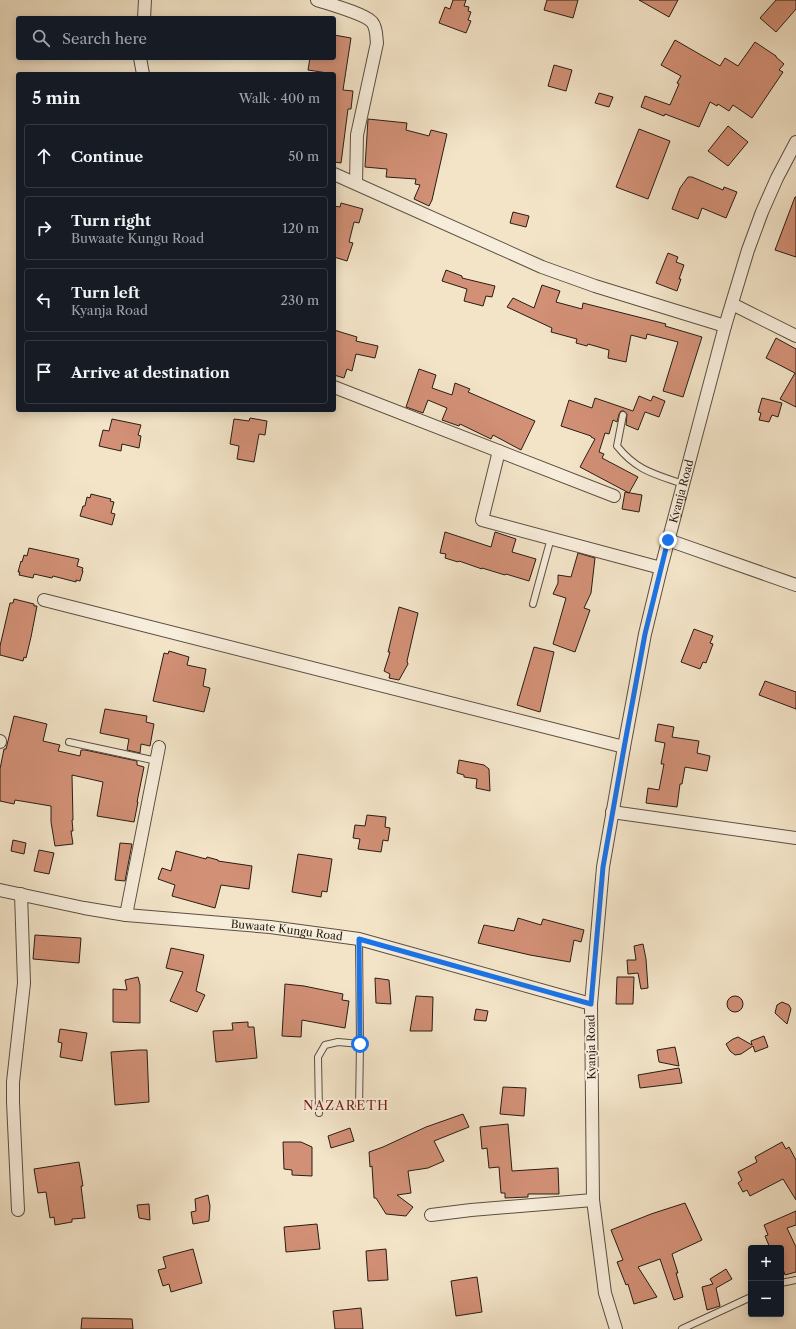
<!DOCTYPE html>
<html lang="en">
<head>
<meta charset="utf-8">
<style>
	:root { --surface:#171b24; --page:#20242c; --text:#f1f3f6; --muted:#9ea1a6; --line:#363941 }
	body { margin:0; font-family:"Libre Caslon Text",serif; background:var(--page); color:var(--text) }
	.controls { position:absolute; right:12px; bottom:12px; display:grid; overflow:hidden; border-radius:4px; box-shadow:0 2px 10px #0003 }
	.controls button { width:36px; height:36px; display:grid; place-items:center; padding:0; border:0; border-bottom:1px solid var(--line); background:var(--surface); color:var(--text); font:20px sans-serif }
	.stop { position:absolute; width:12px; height:12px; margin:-9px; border:3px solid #1a73e8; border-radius:50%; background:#fff }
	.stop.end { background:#1a73e8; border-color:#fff; box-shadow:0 1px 4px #0008 }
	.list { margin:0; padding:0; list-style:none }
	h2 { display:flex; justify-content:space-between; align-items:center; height:52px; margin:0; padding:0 16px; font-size:17px }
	h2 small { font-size:13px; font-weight:400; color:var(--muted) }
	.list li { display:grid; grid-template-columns:26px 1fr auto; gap:12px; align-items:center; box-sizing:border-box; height:64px; margin:0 8px 8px; padding:0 8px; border:1px solid var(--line); border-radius:4px }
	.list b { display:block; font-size:15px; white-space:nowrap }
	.list p { margin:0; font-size:13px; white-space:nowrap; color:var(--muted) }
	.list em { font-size:13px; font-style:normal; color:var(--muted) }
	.icon { flex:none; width:22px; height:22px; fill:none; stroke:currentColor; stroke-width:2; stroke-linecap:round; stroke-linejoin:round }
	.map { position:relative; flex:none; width:796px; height:1329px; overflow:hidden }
	.search { position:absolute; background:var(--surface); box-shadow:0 2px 10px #0003; left:16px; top:16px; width:320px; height:44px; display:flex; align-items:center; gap:10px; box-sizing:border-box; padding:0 14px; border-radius:4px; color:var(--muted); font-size:15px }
	.panel { position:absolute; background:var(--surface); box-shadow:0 2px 10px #0003; left:16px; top:72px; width:320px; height:340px; border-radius:4px }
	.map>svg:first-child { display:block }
</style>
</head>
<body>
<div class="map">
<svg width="796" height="1329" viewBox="0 0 796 1329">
	<rect width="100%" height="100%" fill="#f3e4c8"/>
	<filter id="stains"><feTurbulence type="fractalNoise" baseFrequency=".005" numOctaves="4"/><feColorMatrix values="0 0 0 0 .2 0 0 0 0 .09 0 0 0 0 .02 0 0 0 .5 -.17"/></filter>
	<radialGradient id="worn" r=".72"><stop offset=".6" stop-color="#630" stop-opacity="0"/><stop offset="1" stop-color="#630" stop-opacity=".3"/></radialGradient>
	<path fill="#d29076" stroke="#281d15" d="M453,0H466L464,6L469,7L468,11L471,12L468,20L471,21L466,33L439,23L445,7L450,9Z
		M547,0H578L573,18L544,10Z
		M639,0H678L669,17Z
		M776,0H796V9L776,32L760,18Z
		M334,35L351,38L343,90L353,91L351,109H348L341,163L334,162V74L308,70L310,58H334Z
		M675,40L720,66L725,58L738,66L755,42L776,56V57L784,64L779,70L783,72L752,118L733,105L729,111L718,104L717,106L710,102L699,127L665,114L664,116L641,107L645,96L670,105L679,84L677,83L681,76L661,65Z
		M554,65L572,70L566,91L548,86Z
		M599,93L613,97L609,107L595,103Z
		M368,119L407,123L406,130L429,136L431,130L447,134L432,200L429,206L414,199L420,185L415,184L416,179L386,177L387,169L365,167Z
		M728,126L748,142L728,166L708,151Z
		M639,129L670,141L648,199L616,187Z
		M688,177H692L723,190L724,187L737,192L726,218L702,208L698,219L672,209L680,188Z
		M795,197H796V257L775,250Z
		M341,203L363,209L359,223L354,222L349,242L353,243L347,261L334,257V206L340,207Z
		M513,212L529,216L526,227L510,223Z
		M668,253L678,257L676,262L684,265L679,279H681L677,291L656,283Z
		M446,270L462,276V278L495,286L492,297L486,296L483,306L464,301L467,289L442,281Z
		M542,285L560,291L556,302L582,309L583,303L666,324L665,326L702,337L683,397L663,391L678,342L647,334L646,339L631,335L626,362L608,358L609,350L588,344L587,346L576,343L577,339L551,332L552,328L507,307L513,298L534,308Z
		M334,330L357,337L356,341L378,346L375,358L356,354L352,371L347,369L344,378L334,375Z
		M776,338L796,349V407L780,399L795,373L766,358Z
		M419,369L436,375L432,388L452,395L455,383L470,389L468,392L535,421L521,450L493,435L491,439L460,424L459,426L442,420L447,408L428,400L423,413L406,407Z
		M639,396L651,401L653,396L665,401L659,417L645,412L638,430L626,425L627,414L624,411H621L619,414L617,422L613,420L609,434L605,433L599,452L604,454L602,458L638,477L629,493L580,467L595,439L591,437V436L561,426L569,400L592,408L595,398L633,411Z
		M762,398L782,403L778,417L772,415L769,422L759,420L761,413L758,412Z
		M250,418L267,421L265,435L259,434L254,462L237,459L239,446L230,444L234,419L249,421Z
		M112,419L141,425L138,435L141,436L139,448L122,444L121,451L99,446L103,430L109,431Z
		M625,492L642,495L639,512L622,509Z
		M91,494L111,499L110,501L114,502L111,513L115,514L112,525L80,516L83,506H85L87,497L90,498Z
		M445,532L491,547L495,532L516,539L512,552L536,559L529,581L506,574L505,575L482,568V569L459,561L458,562L445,558L446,554L440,553Z
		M29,548L79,559L77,566L83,568L82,571H83L80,581L76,580V582L53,576L52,578L34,574L33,578L19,575L20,572H18L21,561L22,562L24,555L27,556Z
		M578,553L595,558L591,593L584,608L590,610L575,652L553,644L566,598L553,594L558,583V575L571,577Z
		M14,599L34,604V606H37L31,637L26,658L24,657L23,661L0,655V646L10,603H13Z
		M399,607L418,613L407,661L408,664L399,680L389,678L390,674L384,671L390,652H388Z
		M694,629L713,636L710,643L713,644L706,663L703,662L700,669L681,662Z
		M534,647L554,652L540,712L517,705Z
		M169,651L189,657L187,665L206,669L203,686L210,688L204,712L153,701L164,653L168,654Z
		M765,681L796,692V709L759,695Z
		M105,709L147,716L146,722L154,724L150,746L141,744L140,753L127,750L129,739L100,733Z
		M14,716L47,724L43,741L60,745L58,751L80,756L81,750H85L137,761V765L144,767L137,802H138L134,822L97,816L103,782L72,775L73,820H72L73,831H71L73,844L55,846L51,822V806L15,800L14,804L0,801V769L4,749H6L7,745Z
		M658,724L674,727L672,737L699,741L697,753L710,756L707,771L685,767L682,784H680L677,807L646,803L648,788L659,790L664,764H661L665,743L655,741Z
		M459,760L484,765L489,769L490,791L476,788L477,779L464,777V775L457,773Z
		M367,815L386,817L385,827L390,828L388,841L383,840L381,852L358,849L360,839L353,838L355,825L365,826Z
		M13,840L26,843L24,854L11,851Z
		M120,843L132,844L125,881L115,880Z
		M39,850L54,853L49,874L34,871Z
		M176,851L206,859L207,857L218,860V861L252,866L249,889L221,885L215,908L172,896L175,885L158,879L162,868L171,871Z
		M298,854L332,859L327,892L322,891L321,897L292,892Z
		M518,918L541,925L543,919L584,930L581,942L574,940L570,962L530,955L478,943L484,925L514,931Z
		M35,935L81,938L79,963L33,959Z
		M643,944L646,959L648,988L641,989L638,973L628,974L627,960H636L634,946Z
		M171,948L204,955L196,991L205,995L197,1012L170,1001L183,972L166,968Z
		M138,977L140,985V1023L113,1022V989L127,990L125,980Z
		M617,977H634L633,1004H616Z
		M375,978L389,980L391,1004L376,1003Z
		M285,984L304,986L343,994L342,1000L349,1001L345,1028L302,1020L301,1037L282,1036Z
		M416,996L433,997L432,1031H410Z
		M727 1004a8 8 0 1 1 16 0a8 8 0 1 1-16 0Z
		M782,1002L789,1005L791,1009L787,1024L775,1013L777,1005Z
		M476,1009L488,1011L486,1021L474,1020Z
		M248,1022V1027H254L257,1058L216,1062L213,1031L233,1030L232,1023Z
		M60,1029L87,1033L82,1061L60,1057L62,1043L58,1042Z
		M764,1036L768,1047L755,1052L753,1046L741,1054L735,1055L730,1051L726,1044L733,1039L738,1037L752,1045L751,1041Z
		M675,1047L679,1066L659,1062L657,1050Z
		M139,1050H147L149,1102L115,1105L111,1052Z
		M679,1068L682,1083L640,1088L638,1075Z
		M503,1087L526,1088L524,1116L500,1114Z
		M463,1114L469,1127L434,1141L444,1161L428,1168L408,1171L411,1193L397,1195L413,1207L406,1216L386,1214L376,1198H374L372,1166L370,1167L369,1152L383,1147L426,1127Z
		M508,1124L512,1171L558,1168L559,1194H528V1197L505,1198V1193H501L499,1167L489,1168L487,1148L482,1149L480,1127Z
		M350,1128L354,1141L331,1148L328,1136Z
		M283,1142H301L312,1147V1176L292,1175V1170L284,1169Z
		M782,1142L786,1149L789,1147L796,1160V1200L783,1179L750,1196L747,1190L743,1192L738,1183L742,1180L738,1172L757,1162L755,1157Z
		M79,1162L83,1186H81L85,1218L72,1219V1222L55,1225L54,1217L50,1218L46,1192L38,1193L34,1169Z
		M208,1195L210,1206L209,1221L193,1224L191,1212L196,1211L195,1199Z
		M685,1203L702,1240L672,1254L678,1273H676L683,1297L674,1300L660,1259L638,1267L657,1297L634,1304L628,1284L626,1285L617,1262L623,1260L611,1230L651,1214Z
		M149,1204L150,1220L139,1218L137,1205Z
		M796,1211V1225L787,1228L796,1247V1272L785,1275L781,1263V1248H770L765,1236L768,1235L764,1225Z
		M317,1224L320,1249L286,1252L284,1227Z
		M193,1249L202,1283L171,1292L169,1284L163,1286L158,1270L166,1268L163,1257Z
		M386,1249L388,1280L368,1281L366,1251Z
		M726,1269L732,1279L716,1288L720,1306L707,1310L702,1287L713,1284L710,1279Z
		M477,1277L482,1312L456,1316L451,1281Z
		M361,1308L363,1329H335L333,1311Z
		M82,1318L132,1319L133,1329H81Z"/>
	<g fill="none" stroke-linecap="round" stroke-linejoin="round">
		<defs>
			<path id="service" d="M623,415L617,446C637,471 655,474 683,484
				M533,604L551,538
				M69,742L157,761
				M359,1108L360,1044L359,939
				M319,1113L318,1057L325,1045L338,1042L360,1044
				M781,1283L796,1280
				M682,1329L751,1297"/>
			<g id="minor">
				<path d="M317,0C329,4 365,14 372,22C377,28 376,36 377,43L357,135L356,183"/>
				<path d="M144,18L145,0"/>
				<path d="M140,58L143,74"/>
				<path d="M334,174L542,267L595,286L725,326"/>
				<path d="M732,304L796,336"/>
				<path d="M334,387L614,496"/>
				<path d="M499,451L482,520L661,568"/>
				<path d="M668,540L796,585"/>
				<path d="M44,600L624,747"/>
				<path d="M0,742V741"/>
				<path d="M612,812L796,838"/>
				<path id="s1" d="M0,890L84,908L126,915L270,927L359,939L591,1004"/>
				<path d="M126,915L159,747"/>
				<path d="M18,1210L13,1102V1082L24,983L21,894"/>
				<path d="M431,1215L471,1210L593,1200"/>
				<path id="s2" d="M616,1329L605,1293L593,1200L591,1004L603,867L624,747L645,634L661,568L725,326L748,250L762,212L777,178L796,142"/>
			</g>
		</defs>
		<use href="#service" stroke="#5b4f42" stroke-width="8"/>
		<use href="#minor" stroke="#5b4f42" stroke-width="14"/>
		<use href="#service" stroke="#f7eddb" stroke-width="6"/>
		<use href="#minor" stroke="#f7eddb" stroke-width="12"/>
	</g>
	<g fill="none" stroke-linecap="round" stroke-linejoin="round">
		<path stroke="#1a73e8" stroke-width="5" d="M360,1044L359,939L591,1004L603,867L624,748L645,634L668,540"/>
	</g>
	<g text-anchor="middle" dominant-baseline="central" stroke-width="4" stroke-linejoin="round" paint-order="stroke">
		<g font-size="11" fill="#281d15" stroke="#f7eddb">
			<text stroke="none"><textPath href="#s2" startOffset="849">Kyanja Road</textPath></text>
			<text stroke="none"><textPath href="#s1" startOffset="290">Buwaate Kungu Road</textPath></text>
			<text transform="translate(591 1047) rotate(-91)">Kyanja Road</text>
		</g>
		<g font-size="13" letter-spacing="1" fill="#7a1f14" stroke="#f7eddb">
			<text x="346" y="1105">NAZARETH</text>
		</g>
	</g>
	<rect width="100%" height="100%" filter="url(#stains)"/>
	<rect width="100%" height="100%" fill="url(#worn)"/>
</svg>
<div class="controls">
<button>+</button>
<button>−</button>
</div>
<div class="stop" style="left:360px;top:1044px"></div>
<div class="stop end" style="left:668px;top:540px"></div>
<div class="search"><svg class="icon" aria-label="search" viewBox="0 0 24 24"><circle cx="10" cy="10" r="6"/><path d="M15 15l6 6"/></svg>Search here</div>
<section class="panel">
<h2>5 min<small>Walk · 400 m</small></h2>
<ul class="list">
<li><svg class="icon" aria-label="ahead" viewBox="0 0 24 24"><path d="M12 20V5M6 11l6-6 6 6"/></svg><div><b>Continue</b></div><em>50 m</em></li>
<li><svg class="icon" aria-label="right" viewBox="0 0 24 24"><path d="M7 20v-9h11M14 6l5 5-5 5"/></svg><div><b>Turn right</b><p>Buwaate Kungu Road</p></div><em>120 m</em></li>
<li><svg class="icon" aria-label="left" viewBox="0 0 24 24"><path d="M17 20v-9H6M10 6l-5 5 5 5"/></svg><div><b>Turn left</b><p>Kyanja Road</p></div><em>230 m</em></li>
<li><svg class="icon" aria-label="arrive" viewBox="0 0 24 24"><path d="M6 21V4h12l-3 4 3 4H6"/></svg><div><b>Arrive at destination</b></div></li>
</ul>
</section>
</div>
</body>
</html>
